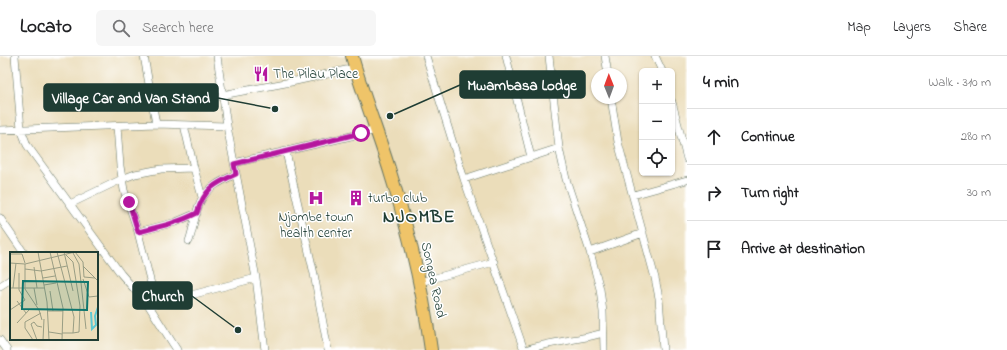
<!DOCTYPE html>
<html lang="en">
<head>
<meta charset="utf-8">
<style>
	:root { --surface:#fff; --page:#f6f6f6; --text:#202124; --muted:#757577; --line:#e0e0e0 }
	body { margin:0; font-family:"Indie Flower",sans-serif; background:var(--page); color:var(--text) }
	.controls { position:absolute; right:12px; top:12px; display:grid; overflow:hidden; border-radius:6px; box-shadow:0 1px 3px #0004 }
	.controls button { width:36px; height:36px; display:grid; place-items:center; padding:0; border:0; border-bottom:1px solid var(--line); background:var(--surface); color:var(--text); font:20px sans-serif }
	.compass { position:absolute; left:591px; top:12px; width:36px; height:36px; border-radius:50%; background:var(--surface); box-shadow:0 1px 3px #0004; rotate:359deg }
	.stop { position:absolute; width:12px; height:12px; margin:-9px; border:3px solid #b5179e; border-radius:50%; background:#fff }
	.stop.end { background:#b5179e; border-color:#fff; box-shadow:0 1px 4px #0008 }
	.list { margin:0; padding:0; list-style:none }
	h2 { display:flex; justify-content:space-between; align-items:center; height:52px; margin:0; padding:0 16px; font-size:17px }
	h2 small { font-size:13px; font-weight:400; color:var(--muted) }
	.list li { display:grid; grid-template-columns:26px 1fr auto; gap:12px; align-items:center; box-sizing:border-box; height:56px; padding:0 16px; border-top:1px solid var(--line) }
	.list b { display:block; font-size:15px; white-space:nowrap }
	.list em { font-size:13px; font-style:normal; color:var(--muted) }
	.icon { flex:none; width:22px; height:22px; fill:none; stroke:currentColor; stroke-width:2; stroke-linecap:round; stroke-linejoin:round }
	.map { position:relative; flex:none; width:687px; height:294px; overflow:hidden }
	header { display:flex; align-items:center; gap:24px; box-sizing:border-box; height:56px; padding:0 20px; background:var(--surface); border-bottom:1px solid var(--line) }
	header strong { font-size:19px }
	nav { display:flex; gap:22px; margin-inline-start:auto; font-size:14px }
	.search { width:280px; height:36px; background:var(--page); display:flex; align-items:center; gap:10px; box-sizing:border-box; padding:0 14px; border-radius:6px; color:var(--muted); font-size:15px }
	main { display:flex }
	aside { flex:1; background:var(--surface) }
	.map>svg:first-child { display:block }
</style>
</head>
<body>
<header>
<strong>Locato</strong>
<div class="search"><svg class="icon" aria-label="search" viewBox="0 0 24 24"><circle cx="10" cy="10" r="6"/><path d="M15 15l6 6"/></svg>Search here</div>
<nav><a>Map</a><a>Layers</a><a>Share</a></nav>
</header>
<main>
<div class="map">
<svg width="687" height="294" viewBox="0 0 687 294">
	<rect width="100%" height="100%" fill="#fff"/>
	<filter id="ink" filterUnits="userSpaceOnUse"><feTurbulence type="fractalNoise" baseFrequency=".025" numOctaves="2"/><feDisplacementMap in="SourceGraphic" scale="8" xChannelSelector="R" yChannelSelector="G"/><feConvolveMatrix kernelMatrix="1 2 1 2 8 2 1 2 1" color-interpolation-filters="sRGB"/></filter>
	<filter id="wash" filterUnits="userSpaceOnUse"><feTurbulence type="fractalNoise" baseFrequency=".012" numOctaves="4" result="noise"/><feDisplacementMap in="SourceGraphic" scale="16" xChannelSelector="R" yChannelSelector="G"/><feGaussianBlur stdDeviation="0.9" result="paint"/><feColorMatrix in="noise" values="0 0 0 0 0 0 0 0 0 0 0 0 0 0 0 0 0 1.4 0 .05"/><feComposite in="paint" operator="in"/></filter>
	<g filter="url(#wash)">
		<rect width="100%" height="100%" fill="#ebddba"/>
	</g>
	<g filter="url(#ink)">
		<g fill="none" stroke-linecap="round" stroke-linejoin="round">
			<defs>
				<path id="minor" d="M15,0L21,73L27,89L121,218L149,250L177,294
					M144,0L156,68
					M217,0L227,70L256,222L265,294
					M426,0L464,123L524,294
					M506,0L531,101
					M549,0L559,92L566,123L590,196L600,233L603,256L604,294
					M605,0L608,18
					M655,0L662,15
					M222,39L291,26L355,12
					M611,42L618,86L655,222L659,242L663,294
					M672,46L687,103
					M184,69L194,112L202,141
					M117,70L120,110L124,134L138,176L156,248
					M0,74L156,68L227,70
					M286,96L314,218L328,294
					M234,107L377,74
					M464,123L559,92
					M633,139L687,124
					M70,148L122,123L135,118L161,113L194,112
					M0,162L24,197
					M138,176L176,166L197,157
					M189,185C194,172 195,152 203,141C211,129 224,124 236,118
					M590,196L643,177
					M420,226L494,206
					M0,230L11,223
					M153,249L256,222
					M0,284L7,294
					M525,294C551,285 577,285 603,277"/>
				<path id="trunk" d="M352,0C363,40 379,79 391,119C409,176 423,234 431,294"/>
			</defs>
			<use href="#minor" stroke="#667563" stroke-width="8"/>
			<use href="#trunk" stroke="#667563" stroke-width="14"/>
			<use href="#minor" stroke="#fff" stroke-width="7"/>
			<use href="#trunk" stroke="#efc469" stroke-width="12"/>
		</g>
	</g>
	<g fill="none" stroke-linecap="round" stroke-linejoin="round" filter="url(#ink)">
		<path stroke="#b5179e" stroke-width="5" d="M129,146L138,176C158,171 178,167 197,157C204,133 214,128 236,118L234,108L361,77"/>
	</g>
	<defs>
		<symbol id="restaurant-bare" viewBox="-9 -9 18 18"><path d="M-5-6h1v4h1v-4h1v4h1v-4h1v5L-1.5 .5V6h-2V.5L-5-1ZM5-6V6H3V1.5H1.5Q1.5-4 5-6Z" fill="#b5179e" stroke="#fff" stroke-width="2.5" paint-order="stroke"/></symbol>
		<symbol id="hospital-bare" viewBox="-9 -9 18 18"><path d="M-5-5h3v3.5h4V-5h3V5h-3V1.5h-4V5h-3Z" fill="#b5179e" stroke="#fff" stroke-width="2.5" paint-order="stroke"/></symbol>
		<symbol id="building-bare" viewBox="-9 -9 18 18"><path d="M-4-6H4V6H1V3H-1V6H-4ZM-2.5-4.3h1.7v1.8h-1.7ZM.8-4.3h1.7v1.8H.8ZM-2.5-1h1.7V.8h-1.7ZM.8-1h1.7V.8H.8Z" fill="#b5179e" stroke="#fff" stroke-width="2.5" paint-order="stroke"/></symbol>
	</defs>
	<g fill-rule="evenodd">
		<use href="#restaurant-bare" x="250" y="7" width="22" height="22"/>
		<use href="#hospital-bare" x="305" y="131" width="22" height="22"/>
		<use href="#building-bare" x="345" y="131" width="22" height="22"/>
	</g>
	<g text-anchor="middle" dominant-baseline="central" stroke-width="3" stroke-linejoin="round" paint-order="stroke">
		<g font-size="14" fill="#1f3d34" stroke="#fff" text-anchor="start">
			<text x="273" y="18">The Pilau Place</text>
			<text x="368" y="142">turbo club</text>
			<text x="316" y="161" text-anchor="middle">Njombe town<tspan x="316" dy="16">health center</tspan></text>
		</g>
		<g font-size="14" fill="#1f3d34" stroke="#fff">
			<text transform="translate(433 224) rotate(78)">Songea Road</text>
		</g>
		<g font-size="18" font-weight="bold" letter-spacing="1" fill="#1f3d34" stroke="#fff">
			<text x="419" y="162">NJOMBE</text>
		</g>
	</g>
	<g transform="translate(10 196)">
		<rect width="88" height="88" fill="#ebddba"/>
		<path fill="none" stroke="#5cc9d4" stroke-width="2" d="M81,60L82,77L86,73L85,64L88,55"/>
		<path fill="none" stroke="#999d84" stroke-width="1" d="M28,0L37,50L39,88M40,0L53,56L52,88M47,0L64,65L63,81H52M54,0L63,39M65,0L73,10L74,25L85,26M63,1L69,12L76,77M0,2H12L15,11M56,3L63,10L70,54L69,80L63,81M0,11L15,12L65,0M15,12V37L29,58L32,68M73,14L88,29M24,15L27,36M15,17L31,19L57,14M33,26L45,24M73,27L79,45L88,44M34,33L46,31M0,36H34M3,36L6,11M24,36L27,53M40,39L43,59M7,49L16,61M0,58L15,48L9,38V21M37,59H53M7,71L19,58M39,80L52,82M23,88L15,76V70L31,61M27,88L21,72L24,70L27,74L32,75M33,88L34,67"/>
		<path fill="#0f766e" fill-opacity="0.15" stroke="#0f766e" stroke-width="2" d="M13,29L78,30L77,58L12,57Z"/>
		<rect width="88" height="88" fill="none" stroke="#1f3d34" stroke-width="2"/>
	</g>
	<path fill="none" stroke="#1f3d34" stroke-width="1.5" d="M390 60L460 29M275 53L218 42M238 274L192 240"/>
	<g fill="#1f3d34" stroke="#fff" stroke-width="1.5">
		<circle cx="390" cy="60" r="4"/>
		<circle cx="275" cy="53" r="4"/>
		<circle cx="238" cy="274" r="4"/>
	</g>
	<g fill="#1f3d34" stroke="#1f3d34" stroke-width="1.5">
		<rect x="460" y="15" width="125" height="27" rx="4"/>
		<rect x="44" y="28" width="174" height="27" rx="4"/>
		<rect x="133" y="226" width="59" height="27" rx="4"/>
	</g>
	<g font-size="15" text-anchor="middle" font-weight="bold" fill="#fff">
		<text x="522" y="34">Mwambasa Lodge</text>
		<text x="131" y="47">Village Car and Van Stand</text>
		<text x="163" y="245">Church</text>
	</g>
</svg>
<div class="controls">
<button>+</button>
<button>−</button>
<button><svg class="icon" aria-label="locate" viewBox="0 0 24 24"><circle cx="12" cy="12" r="6"/><path d="M12 2v4M12 18v4M2 12h4M18 12h4"/></svg></button>
</div>
<svg class="compass" viewBox="-18 -18 36 36"><path d="M0-13l5 13h-10z" fill="#e53935"/><path d="M0 13l5-13h-10z" fill="#757577"/></svg>
<div class="stop" style="left:361px;top:77px"></div>
<div class="stop end" style="left:129px;top:146px"></div>
</div>
<aside>
<h2>4 min<small>Walk · 310 m</small></h2>
<ul class="list">
<li><svg class="icon" aria-label="ahead" viewBox="0 0 24 24"><path d="M12 20V5M6 11l6-6 6 6"/></svg><div><b>Continue</b></div><em>280 m</em></li>
<li><svg class="icon" aria-label="right" viewBox="0 0 24 24"><path d="M7 20v-9h11M14 6l5 5-5 5"/></svg><div><b>Turn right</b></div><em>30 m</em></li>
<li><svg class="icon" aria-label="arrive" viewBox="0 0 24 24"><path d="M6 21V4h12l-3 4 3 4H6"/></svg><div><b>Arrive at destination</b></div></li>
</ul>
</aside>
</main>
</body>
</html>
